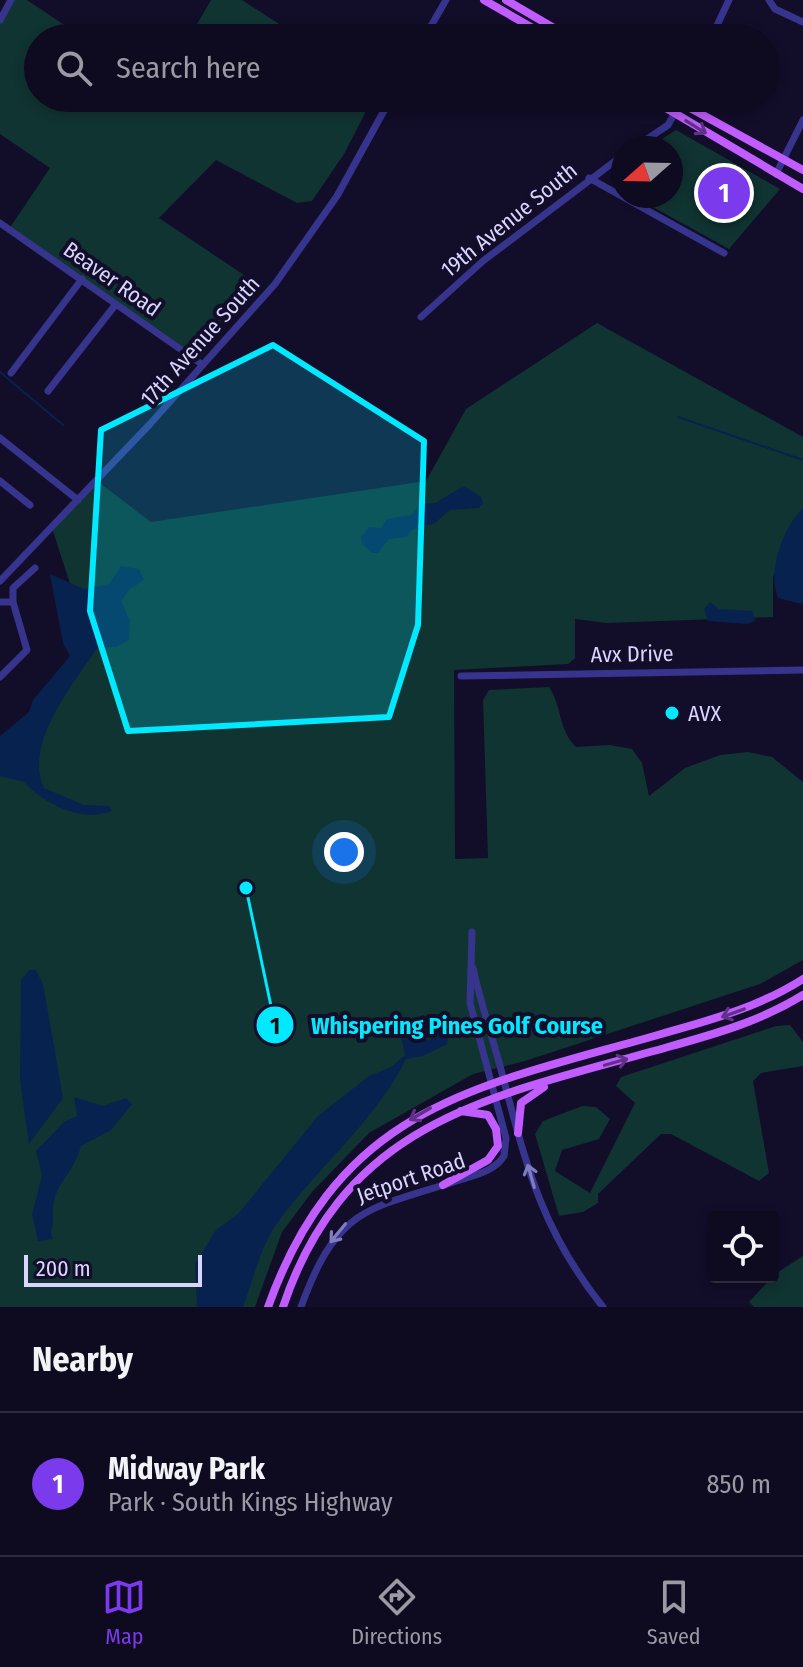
<!DOCTYPE html>
<html lang="en">
<head>
<meta charset="utf-8">
<style>
	:root { --surface:#0e0a1f; --page:#171328; --text:#f1f3f6; --muted:#9b9aa4; --line:#2e2b3d; --accent:#7c3aed }
	body { margin:0; font-family:"Fira Sans Condensed",sans-serif; background:var(--page); color:var(--text) }
	.controls { position:absolute; right:24px; bottom:24px; display:grid; overflow:hidden; border-radius:8px; box-shadow:0 4px 12px #0003 }
	.controls button { width:72px; height:72px; display:grid; place-items:center; padding:0; border:0; border-bottom:2px solid var(--line); background:var(--surface); color:var(--text); font:40px sans-serif }
	.compass { position:absolute; left:611px; top:136px; width:72px; height:72px; border-radius:50%; background:var(--surface); box-shadow:0 4px 12px #0003; rotate:250deg }
	.scale { position:absolute; left:24px; bottom:20px; width:178px; box-sizing:border-box; padding-left:8px; border:4px solid #dad5ff; border-top:0; font-size:22px; line-height:28px; white-space:nowrap; color:#dad5ff; -webkit-text-stroke:6px #120d29; paint-order:stroke }
	.you { position:absolute; left:344px; top:852px; width:28px; height:28px; margin:-20px; border:6px solid #fff; border-radius:50%; background:#1a73e8; box-shadow:0 0 0 12px #1a73e833 }
	.badge { display:grid; place-items:center; width:52px; height:52px; border-radius:50%; background:var(--accent); color:#fff; font-size:26px; font-weight:700 }
	.pin { position:absolute; translate:-50% -50%; border:4px solid #fff; box-shadow:0 2px 8px #0006 }
	.list { margin:0; padding:0; list-style:none }
	h2 { display:flex; justify-content:space-between; align-items:center; height:104px; margin:0; padding:0 32px; font-size:34px }
	h2 small { font-size:26px; font-weight:400; color:var(--muted) }
	.list li { display:grid; grid-template-columns:52px 1fr auto; gap:24px; align-items:center; box-sizing:border-box; height:144px; padding:0 32px; border-top:2px solid var(--line) }
	.list b { display:block; font-size:30px; white-space:nowrap }
	.list p { margin:0; font-size:26px; white-space:nowrap; color:var(--muted) }
	.list em { font-size:26px; font-style:normal; color:var(--muted) }
	.icon { flex:none; width:44px; height:44px; fill:none; stroke:currentColor; stroke-width:2; stroke-linecap:round; stroke-linejoin:round }
	.map { position:relative; flex:none; width:803px; height:1307px; overflow:hidden }
	.search { position:absolute; background:var(--surface); box-shadow:0 4px 12px #0003; left:24px; right:24px; top:24px; height:88px; display:flex; align-items:center; gap:20px; box-sizing:border-box; padding:0 28px; border-radius:44px; color:var(--muted); font-size:30px }
	.sheet { height:248px; background:var(--surface) }
	nav { display:flex; justify-content:space-around; align-items:center; box-sizing:border-box; height:112px; border-top:2px solid var(--line); background:var(--surface); font-size:22px; color:var(--muted) }
	nav a { display:grid; justify-items:center; gap:4px }
	nav .on { color:var(--accent) }
	.map>svg:first-child { display:block }
</style>
</head>
<body>
<div class="map">
<svg width="803" height="1307" viewBox="0 0 803 1307">
	<rect width="100%" height="100%" fill="#120d29"/>
	<path fill="#103432" d="M11,0H27L84,38H38V98H373L344,154L312,201L297,203L216,160L159,218L250,279L252,290L203,345L181,349L9,229L50,168L0,134V21Z
		M211,0H242L301,38H189Z
		M676,130L780,189L729,249L633,196H671V148H648Z
		M597,323L803,437V509L773,577V617L607,623L575,619V658L568,664L454,670L455,859L488,858L483,700L489,690L549,687C562,706 558,729 576,747L610,745L632,749L642,763L649,796L685,768L720,755L748,752L772,757L803,782V960L760,984L525,1061L473,1074L369,1133L312,1192L282,1232L255,1307H0V757L91,649L52,528L97,481L151,522L426,481L466,409Z
		M790,1025L803,1042V1066L761,1073L753,1081L769,1173L759,1181L671,1134H661L598,1194V1203L583,1212L559,1216L535,1134L543,1121L582,1106L596,1107L610,1119L599,1139L562,1150L555,1171L590,1193L635,1103L616,1086L621,1077L776,1026Z
		M803,1256V1307H754L749,1302L775,1274Z"/>
	<path fill="#07224e" d="M464,486L481,497L483,504L479,508L450,510L435,523L412,530L407,537L389,539L378,553H372L362,544L361,537L369,527L381,528L387,519L411,515L421,504L435,503Z
		M803,508V603L801,604L778,598C767,572 783,527 803,508Z
		M121,566L139,569L144,580L130,589L121,601L130,621L129,640L116,647L97,648C74,683 23,744 44,788L84,805L109,806L112,811C81,823 45,804 24,782L0,776V736L29,712L33,700L70,656L63,643L50,574L84,589L109,584Z
		M710,602L719,609L753,611L755,621L747,624L708,621L704,609Z
		M29,970H36L43,984L63,1098L29,1144L20,1080L21,980Z
		M442,1028L448,1036L447,1044L423,1056L406,1059C377,1119 318,1167 278,1222C261,1245 253,1280 243,1307H197L195,1264L216,1230L238,1214L318,1116L369,1076L391,1067L405,1055L401,1037L429,1040Z
		M74,1097L103,1106L126,1098L132,1104L111,1130L81,1146C71,1181 50,1183 53,1221C53,1229 49,1231 53,1239L38,1241L32,1214L42,1175L36,1151L64,1122L77,1116Z"/>
	<g fill="none" stroke-linecap="round" stroke-linejoin="round">
		<path stroke="#07224e" stroke-width="2" d="M0,372L63,425
			M678,417L803,460"/>
		<path stroke="#36348c" stroke-width="7" d="M769,0L775,9L803,22
			M0,20L11,0
			M424,38L446,0
			M711,38L729,0
			M634,148L668,125L683,98
			M776,174L803,120
			M589,178L724,253
			M0,223L203,365
			M421,317L483,261L623,155
			M11,373L82,279
			M48,391L116,304
			M0,438L78,500
			M0,481L30,505
			M0,581L150,424L275,284L337,196L391,98
			M0,602H13
			M461,676L803,670
			M0,677L27,650L13,602V588L35,568
			M473,968C480,1000 490,1030 499,1062C525,1159 538,1226 603,1307
			M301,1307C338,1205 367,1210 463,1179C479,1174 495,1170 504,1156L506,1138L470,1003L472,932"/>
		<path stroke="#c15cff" stroke-width="8" d="M484,0L550,38
			M506,0L571,38
			M649,98L803,189
			M672,98L803,170
			M518,1133L521,1103L544,1087
			M443,1185L488,1160L498,1146L496,1129L488,1115L461,1111
			M268,1307C341,1104 477,1087 661,1034C711,1020 759,1007 803,979
			M283,1307C347,1116 497,1096 668,1047C715,1034 761,1021 803,995"/>
	</g>
	<defs><path id="oneway-shaft" d="M-6 0H5M1.5-3L5.5 0L1.5 3" fill="none" stroke-width="1.6" stroke-linecap="round" stroke-linejoin="round" transform="scale(2)"/></defs>
	<g stroke="#613189">
		<use href="#oneway-shaft" transform="translate(696 127) rotate(32)"/>
		<use href="#oneway-shaft" transform="translate(733 1013) rotate(160)"/>
		<use href="#oneway-shaft" transform="translate(616 1062) rotate(-16)"/>
		<use href="#oneway-shaft" transform="translate(420 1114) rotate(150)"/>
	</g>
	<g stroke="#807cc0">
		<use href="#oneway-shaft" transform="translate(531 1176) rotate(-106)"/>
		<use href="#oneway-shaft" transform="translate(338 1233) rotate(129)"/>
	</g>
	<path fill="#01e8ff" fill-opacity="0.2" stroke="#01e8ff" stroke-width="6" stroke-linejoin="round" d="M273,345L424,441L418,625L389,717L128,731L90,611L101,430Z"/>
	<circle fill="#01e8ff" stroke="#120d29" stroke-width="3" cx="672" cy="713" r="8"/>
	<g text-anchor="middle" dominant-baseline="central" stroke-width="8" stroke-linejoin="round" paint-order="stroke">
		<g font-size="22" fill="#dad5ff" stroke="#120d29">
			<text transform="translate(509 220) rotate(-39)">19th Avenue South</text>
			<text transform="translate(112 279) rotate(35)">Beaver Road</text>
			<text transform="translate(200 341) rotate(-48)">17th Avenue South</text>
			<text transform="translate(632 654) rotate(-1)">Avx Drive</text>
			<text transform="translate(411 1178) rotate(-19)">Jetport Road</text>
		</g>
		<g font-size="22" fill="#dad5ff" stroke="#120d29" text-anchor="start">
			<text x="688" y="713">AVX</text>
		</g>
	</g>
	<path fill="none" stroke="#01e8ff" stroke-width="3" d="M246 888L275 1025"/>
	<g fill="#01e8ff" stroke="#120d29" stroke-width="3">
		<circle cx="246" cy="888" r="8"/>
		<circle cx="275" cy="1025" r="20"/>
	</g>
	<g font-size="24" text-anchor="middle" font-weight="bold" fill="#111">
		<text x="275" y="1034">1</text>
	</g>
	<g font-size="24" text-anchor="middle" font-weight="bold" fill="#01e8ff" stroke="#120d29" stroke-width="8" stroke-linejoin="round" paint-order="stroke">
		<text x="457" y="1034">Whispering Pines Golf Course</text>
	</g>
</svg>
<div class="controls">
<button><svg class="icon" aria-label="locate" viewBox="0 0 24 24"><circle cx="12" cy="12" r="6"/><path d="M12 2v4M12 18v4M2 12h4M18 12h4"/></svg></button>
</div>
<svg class="compass" viewBox="-18 -18 36 36"><path d="M0-13l5 13h-10z" fill="#e53935"/><path d="M0 13l5-13h-10z" fill="#9b9aa4"/></svg>
<div class="scale">200 m</div>
<div class="you"></div>
<div class="pin badge" style="left:724px;top:193px">1</div>
<div class="search"><svg class="icon" aria-label="search" viewBox="0 0 24 24"><circle cx="10" cy="10" r="6"/><path d="M15 15l6 6"/></svg>Search here</div>
</div>
<section class="sheet">
<h2>Nearby<small></small></h2>
<ul class="list">
<li><span class="badge">1</span><div><b>Midway Park</b><p>Park · South Kings Highway</p></div><em>850 m</em></li>
</ul>
</section>
<nav>
<a class="on"><svg class="icon" aria-label="map" viewBox="0 0 24 24"><path d="M3 6l6-2 6 2 6-2v14l-6 2-6-2-6 2zM9 4v14M15 6v14"/></svg>Map</a>
<a><svg class="icon" aria-label="directions" viewBox="0 0 24 24"><path d="M12 3l9 9-9 9-9-9zM9 14v-3h6M13 9l2 2-2 2"/></svg>Directions</a>
<a><svg class="icon" aria-label="saved" viewBox="0 0 24 24"><path d="M7 4h10v16l-5-4-5 4z"/></svg>Saved</a>
</nav>
</body>
</html>
